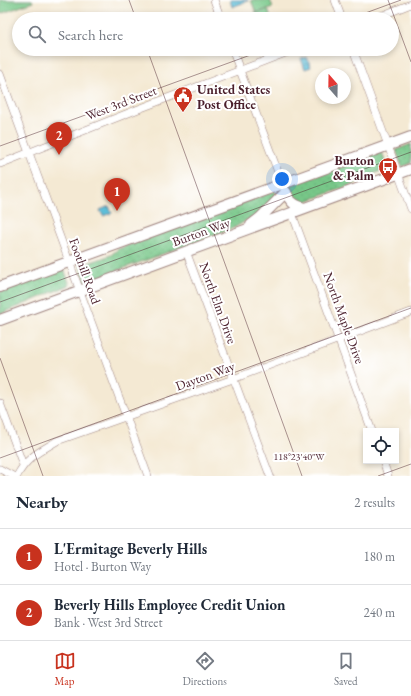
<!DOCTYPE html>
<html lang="en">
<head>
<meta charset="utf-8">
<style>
	:root { --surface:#fff; --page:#f2f2f3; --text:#1f2937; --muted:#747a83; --line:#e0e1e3; --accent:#c8321e }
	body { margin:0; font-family:"EB Garamond",serif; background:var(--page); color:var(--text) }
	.controls { position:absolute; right:12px; bottom:12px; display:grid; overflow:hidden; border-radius:0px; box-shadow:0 2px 6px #0003 }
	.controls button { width:36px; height:36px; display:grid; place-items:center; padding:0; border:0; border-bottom:1px solid var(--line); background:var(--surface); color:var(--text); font:20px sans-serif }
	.compass { position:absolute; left:315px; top:68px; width:36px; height:36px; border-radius:50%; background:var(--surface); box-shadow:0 2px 6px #0003; rotate:340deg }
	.you { position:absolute; left:282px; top:179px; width:14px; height:14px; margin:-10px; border:3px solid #fff; border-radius:50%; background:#1a73e8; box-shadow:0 0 0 6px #1a73e833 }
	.badge { display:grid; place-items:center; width:26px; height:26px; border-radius:50%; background:var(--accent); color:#fff; font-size:13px; font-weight:700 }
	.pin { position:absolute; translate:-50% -33px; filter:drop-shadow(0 1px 2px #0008) }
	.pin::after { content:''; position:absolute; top:21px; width:14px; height:12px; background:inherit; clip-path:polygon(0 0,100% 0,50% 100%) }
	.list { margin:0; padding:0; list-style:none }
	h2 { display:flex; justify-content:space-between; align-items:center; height:52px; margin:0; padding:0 16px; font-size:17px }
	h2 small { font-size:13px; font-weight:400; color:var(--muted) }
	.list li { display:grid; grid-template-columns:26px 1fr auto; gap:12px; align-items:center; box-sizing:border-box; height:56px; padding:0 16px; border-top:1px solid var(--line) }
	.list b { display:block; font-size:15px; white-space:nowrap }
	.list p { margin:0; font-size:13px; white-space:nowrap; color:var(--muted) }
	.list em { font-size:13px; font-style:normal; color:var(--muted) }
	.icon { flex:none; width:22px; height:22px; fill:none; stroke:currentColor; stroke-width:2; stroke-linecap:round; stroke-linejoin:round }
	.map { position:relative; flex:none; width:411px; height:476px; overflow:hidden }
	.search { position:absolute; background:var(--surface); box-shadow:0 2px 6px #0003; left:12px; right:12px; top:12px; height:44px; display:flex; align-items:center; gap:10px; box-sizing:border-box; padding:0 14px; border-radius:22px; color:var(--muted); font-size:15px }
	.sheet { height:164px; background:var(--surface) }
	nav { display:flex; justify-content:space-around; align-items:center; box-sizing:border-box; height:56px; border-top:1px solid var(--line); background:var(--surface); font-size:11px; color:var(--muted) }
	nav a { display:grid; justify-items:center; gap:2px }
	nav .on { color:var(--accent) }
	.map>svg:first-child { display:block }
</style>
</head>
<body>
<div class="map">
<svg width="411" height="476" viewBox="0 0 411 476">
	<defs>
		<pattern id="grass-dots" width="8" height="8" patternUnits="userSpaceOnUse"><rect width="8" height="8" fill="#77c788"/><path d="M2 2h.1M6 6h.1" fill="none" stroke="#68aa76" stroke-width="1.8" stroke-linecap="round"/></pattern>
		<pattern id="water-waves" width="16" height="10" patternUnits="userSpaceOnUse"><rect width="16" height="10" fill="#59bcd7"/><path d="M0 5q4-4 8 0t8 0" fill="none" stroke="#4c98af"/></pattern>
	</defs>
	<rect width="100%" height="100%" fill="#fff"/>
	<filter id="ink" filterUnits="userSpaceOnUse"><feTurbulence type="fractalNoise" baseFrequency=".025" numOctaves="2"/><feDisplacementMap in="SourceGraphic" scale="8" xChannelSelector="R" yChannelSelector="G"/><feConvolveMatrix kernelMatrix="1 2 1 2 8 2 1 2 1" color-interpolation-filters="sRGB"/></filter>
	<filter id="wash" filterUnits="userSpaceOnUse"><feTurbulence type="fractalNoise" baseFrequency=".012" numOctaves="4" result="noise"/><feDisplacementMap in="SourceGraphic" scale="16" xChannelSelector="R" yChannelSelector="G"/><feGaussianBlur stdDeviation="0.9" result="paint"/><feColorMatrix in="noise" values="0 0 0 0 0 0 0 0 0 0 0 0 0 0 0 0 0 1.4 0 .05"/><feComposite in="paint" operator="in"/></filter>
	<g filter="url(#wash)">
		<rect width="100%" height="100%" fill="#f4e9d3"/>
		<path fill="url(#grass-dots)" stroke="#60735a" d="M411,144V163L402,167L396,150Z
			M382,152L388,168L359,180L355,184L301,203L292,197L288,186Z
			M275,191L277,197L257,217L247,220L234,228L86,282L80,266L111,255L118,249Z
			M64,269L70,285C46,294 24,305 0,314V292Z"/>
		<path fill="#77c788" stroke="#60735a" d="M0,0H32L33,2L0,14Z
			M251,0H270L273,7L256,13Z
			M268,9L271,19H242Z"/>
		<path fill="url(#water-waves)" stroke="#526e81" d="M230,0H248V1L232,7Z
			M307,57L311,67L305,69L301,59Z
			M109,206L112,213L103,216L100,210Z"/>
	</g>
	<g filter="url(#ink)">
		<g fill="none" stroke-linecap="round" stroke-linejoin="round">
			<defs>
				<path id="minor" d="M214,0L221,19
					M335,0L342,19
					M373,19L411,4
					M232,49L284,188
					M353,49L411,209
					M0,74L148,476
					M0,164L136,110L296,49
					M292,213L372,431
					M186,251L270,476
					M0,403L23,465
					M383,461L388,476
					M0,469L13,476
					M17,476C27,457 39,452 57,441L233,379L411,312"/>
				<path id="secondary" d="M251,225L260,218L286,192C290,202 294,205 304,208
					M0,287L411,137
					M0,320L411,169"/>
			</defs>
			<use href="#minor" stroke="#9f847f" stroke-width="8"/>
			<use href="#secondary" stroke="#9f847f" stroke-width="12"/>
			<use href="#minor" stroke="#fff" stroke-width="7"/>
			<use href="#secondary" stroke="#fff" stroke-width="10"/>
		</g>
	</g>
	<path fill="none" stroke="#4a1f2b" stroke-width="1" stroke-opacity="0.45" d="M129,0L136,19M388,0L411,62M349,19L401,0M147,49L302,476M0,146L267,49M0,302L411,152M0,358L43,476M0,458L411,308M378,476L411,464"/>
	<defs>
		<symbol id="civic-pin" viewBox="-11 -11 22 30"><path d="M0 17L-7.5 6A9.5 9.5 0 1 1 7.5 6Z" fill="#c8321e" stroke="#fff"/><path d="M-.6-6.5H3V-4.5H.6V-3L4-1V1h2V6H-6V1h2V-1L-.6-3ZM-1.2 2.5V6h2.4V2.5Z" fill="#fff"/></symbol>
		<symbol id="bus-pin" viewBox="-11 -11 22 30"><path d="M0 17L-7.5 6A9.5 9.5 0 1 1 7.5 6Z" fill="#c8321e" stroke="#fff"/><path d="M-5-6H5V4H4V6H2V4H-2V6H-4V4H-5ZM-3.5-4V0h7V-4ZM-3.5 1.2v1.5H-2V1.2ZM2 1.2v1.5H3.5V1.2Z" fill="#fff"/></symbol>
	</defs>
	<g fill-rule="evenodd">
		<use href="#civic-pin" x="172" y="85" width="22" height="30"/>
		<use href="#bus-pin" x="377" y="156" width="22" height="30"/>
	</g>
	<g text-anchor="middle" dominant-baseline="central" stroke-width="4" stroke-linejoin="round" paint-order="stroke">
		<g font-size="13" font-weight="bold" fill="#4a1f2b" stroke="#fff" text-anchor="start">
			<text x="197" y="89">United States<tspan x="197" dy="15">Post Office</tspan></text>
			<text x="374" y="160" text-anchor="end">Burton<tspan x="374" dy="15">&amp; Palm</tspan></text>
		</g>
		<g font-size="13" fill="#4a1f2b" stroke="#fff">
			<text transform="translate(121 103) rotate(-21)">West 3rd Street</text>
			<text transform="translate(201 232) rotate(-20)">Burton Way</text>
			<text transform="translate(85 271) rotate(70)">Foothill Road</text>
			<text transform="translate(218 303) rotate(70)">North Elm Drive</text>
			<text transform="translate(344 318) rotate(70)">North Maple Drive</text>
			<text transform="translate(205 376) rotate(-20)">Dayton Way</text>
		</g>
	</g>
	<g font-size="10" text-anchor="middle" fill="#4a1f2b" stroke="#fff" stroke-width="4" stroke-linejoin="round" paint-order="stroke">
		<text x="299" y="460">118°23'40"W</text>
	</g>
</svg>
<div class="controls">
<button><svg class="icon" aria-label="locate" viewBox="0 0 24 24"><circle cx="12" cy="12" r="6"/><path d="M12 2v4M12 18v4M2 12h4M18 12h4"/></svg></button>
</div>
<svg class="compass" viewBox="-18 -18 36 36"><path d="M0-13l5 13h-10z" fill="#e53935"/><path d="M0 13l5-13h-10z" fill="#747a83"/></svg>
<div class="you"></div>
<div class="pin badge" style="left:117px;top:211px">1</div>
<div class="pin badge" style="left:59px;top:155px">2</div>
<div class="search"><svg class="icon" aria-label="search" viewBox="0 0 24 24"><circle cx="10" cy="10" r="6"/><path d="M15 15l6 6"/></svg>Search here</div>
</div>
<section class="sheet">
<h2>Nearby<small>2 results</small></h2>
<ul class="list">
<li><span class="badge">1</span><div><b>L'Ermitage Beverly Hills</b><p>Hotel · Burton Way</p></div><em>180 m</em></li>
<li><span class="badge">2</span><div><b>Beverly Hills Employee Credit Union</b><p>Bank · West 3rd Street</p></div><em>240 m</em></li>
</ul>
</section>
<nav>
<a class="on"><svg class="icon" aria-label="map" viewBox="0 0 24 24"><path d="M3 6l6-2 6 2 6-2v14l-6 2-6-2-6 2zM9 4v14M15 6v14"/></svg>Map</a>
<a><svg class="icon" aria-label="directions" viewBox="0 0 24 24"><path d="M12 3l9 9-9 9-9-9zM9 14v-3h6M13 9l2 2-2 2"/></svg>Directions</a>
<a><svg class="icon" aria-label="saved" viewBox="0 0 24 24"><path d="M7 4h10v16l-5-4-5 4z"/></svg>Saved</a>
</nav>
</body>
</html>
